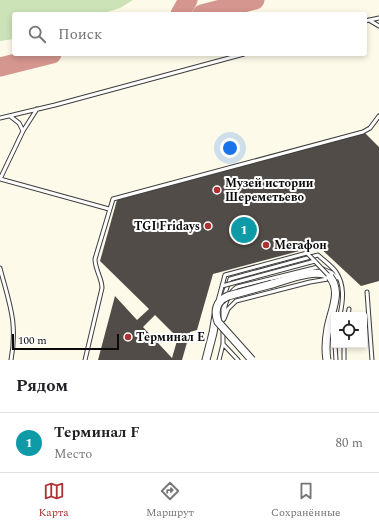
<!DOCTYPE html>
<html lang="ru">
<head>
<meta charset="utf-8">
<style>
	:root { --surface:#fff; --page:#f6f6f6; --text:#202124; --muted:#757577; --line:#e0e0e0; --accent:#ac3331 }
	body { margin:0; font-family:Spectral,serif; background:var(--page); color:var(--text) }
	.controls { position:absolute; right:12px; bottom:12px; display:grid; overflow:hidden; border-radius:4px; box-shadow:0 2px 6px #0003 }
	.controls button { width:36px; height:36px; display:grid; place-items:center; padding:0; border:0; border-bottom:1px solid var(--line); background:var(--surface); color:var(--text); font:20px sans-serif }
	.scale { position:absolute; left:12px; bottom:10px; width:107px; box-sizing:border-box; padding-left:4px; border:2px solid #0a0a0a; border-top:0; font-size:11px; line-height:14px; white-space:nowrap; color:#0a0a0a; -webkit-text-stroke:3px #fff; paint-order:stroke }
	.you { position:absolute; left:230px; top:148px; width:14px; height:14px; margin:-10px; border:3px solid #fff; border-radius:50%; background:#1a73e8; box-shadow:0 0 0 6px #1a73e833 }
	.badge { display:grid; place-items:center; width:26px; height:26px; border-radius:50%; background:var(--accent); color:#fff; font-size:13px; font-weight:700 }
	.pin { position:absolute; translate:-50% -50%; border:2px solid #fff; box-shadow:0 1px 4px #0006 }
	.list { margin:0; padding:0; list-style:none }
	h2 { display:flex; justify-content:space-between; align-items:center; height:52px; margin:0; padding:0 16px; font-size:17px }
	h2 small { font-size:13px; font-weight:400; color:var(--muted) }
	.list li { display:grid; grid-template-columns:26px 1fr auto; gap:12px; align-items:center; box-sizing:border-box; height:60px; padding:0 16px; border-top:1px solid var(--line) }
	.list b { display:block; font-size:15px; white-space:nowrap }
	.list p { margin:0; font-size:13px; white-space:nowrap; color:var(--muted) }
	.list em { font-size:13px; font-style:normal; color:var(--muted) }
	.icon { flex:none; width:22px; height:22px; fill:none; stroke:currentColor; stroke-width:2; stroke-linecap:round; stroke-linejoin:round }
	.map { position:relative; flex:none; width:379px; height:360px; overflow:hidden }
	.search { position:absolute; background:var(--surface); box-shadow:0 2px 6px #0003; left:12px; right:12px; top:12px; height:44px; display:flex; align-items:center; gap:10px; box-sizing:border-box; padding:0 14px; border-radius:4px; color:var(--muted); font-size:15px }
	.sheet { height:112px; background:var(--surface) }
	nav { display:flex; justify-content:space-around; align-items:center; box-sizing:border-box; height:56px; border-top:1px solid var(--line); background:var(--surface); font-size:11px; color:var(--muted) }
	nav a { display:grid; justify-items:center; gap:2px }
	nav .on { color:var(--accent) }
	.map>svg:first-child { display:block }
</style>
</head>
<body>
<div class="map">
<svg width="379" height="360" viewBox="0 0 379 360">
	<rect width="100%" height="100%" fill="#fdfaea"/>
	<path fill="#cbe3b7" d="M0,0H133L120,8L101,14H14V39L0,41Z"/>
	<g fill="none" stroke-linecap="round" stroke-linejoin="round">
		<path stroke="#d4968e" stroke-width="19" d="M180,14L188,0
			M202,14L255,0
			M0,67L52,54"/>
	</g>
	<path fill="#524c48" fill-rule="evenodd" d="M365,133L379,147V281L361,286L318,246L213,274L197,330L190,332L182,360H98L115,296L137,320L149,309L100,261L117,200ZM155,315L175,335L179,334L172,358L143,327Z"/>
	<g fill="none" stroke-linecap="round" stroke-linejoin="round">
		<defs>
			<path id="service" d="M369,20L379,26
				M365,21L379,18
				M37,109L23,131L0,179L109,209
				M10,116L19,123L23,131
				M0,118L55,105L244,54
				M0,268C9,303 18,322 11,360
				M367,292L372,360
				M224,296L230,279L318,255C323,260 332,266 336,272C345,285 343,301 340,315
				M223,302V320
				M224,313C225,302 228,293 237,287L318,267L332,273L337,278
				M348,315L349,309
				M224,319L228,309L236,301L310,282L328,279
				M223,344L238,360
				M335,345L336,360
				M344,345V360
				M85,360L102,288C102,278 95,270 95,259L113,199L363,132L370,128L379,116
				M219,360L223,344V330"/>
			<path id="tertiary" d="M272,284C287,280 317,267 330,277
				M206,360L213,333L216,315"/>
		</defs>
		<use href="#service" stroke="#3d3d3d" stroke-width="5"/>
		<use href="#tertiary" stroke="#3d3d3d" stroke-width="9"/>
		<use href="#service" stroke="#fff" stroke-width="3"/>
		<use href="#tertiary" stroke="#fff" stroke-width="7"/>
		<defs>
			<path id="service-bridge" d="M222,286L315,261
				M218,301L225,275L307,253L330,277"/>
			<path id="tertiary-bridge" d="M252,360L218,322C214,311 216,301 228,296L272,284
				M327,360C325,349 326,339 328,328C331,311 342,292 330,277"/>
		</defs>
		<use href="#service-bridge" stroke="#3d3d3d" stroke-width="5" stroke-linecap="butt"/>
		<use href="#tertiary-bridge" stroke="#3d3d3d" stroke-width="9" stroke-linecap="butt"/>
		<use href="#service-bridge" stroke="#fff" stroke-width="3"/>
		<use href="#tertiary-bridge" stroke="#fff" stroke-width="7"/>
	</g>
	<g fill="#ac3331" stroke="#fff" stroke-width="1.5">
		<circle cx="217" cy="190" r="4"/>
		<circle cx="208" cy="226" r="4"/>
		<circle cx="266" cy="245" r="4"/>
		<circle cx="128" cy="337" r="4"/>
	</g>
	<g text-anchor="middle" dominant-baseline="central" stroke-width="4" stroke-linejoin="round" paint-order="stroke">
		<g font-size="12" font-weight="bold" fill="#0a0a0a" stroke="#fff" text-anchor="start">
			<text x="225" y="183">Музей истории<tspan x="225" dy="14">Шереметьево</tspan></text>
			<text x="200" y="226" text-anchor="end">TGI Fridays</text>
			<text x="274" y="245">Мегафон</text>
			<text x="136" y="337">Терминал E</text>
		</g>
	</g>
</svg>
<div class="controls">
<button><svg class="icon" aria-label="locate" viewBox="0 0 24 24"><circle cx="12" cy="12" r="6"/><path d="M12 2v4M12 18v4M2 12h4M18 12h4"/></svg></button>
</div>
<div class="scale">100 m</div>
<div class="you"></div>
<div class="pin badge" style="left:244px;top:230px;background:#0f9aa8">1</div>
<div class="search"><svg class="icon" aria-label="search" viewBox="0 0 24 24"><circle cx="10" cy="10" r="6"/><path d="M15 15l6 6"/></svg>Поиск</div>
</div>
<section class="sheet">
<h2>Рядом<small></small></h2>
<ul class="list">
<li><span class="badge" style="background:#0f9aa8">1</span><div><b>Терминал F</b><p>Место</p></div><em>80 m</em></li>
</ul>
</section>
<nav>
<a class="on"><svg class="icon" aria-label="map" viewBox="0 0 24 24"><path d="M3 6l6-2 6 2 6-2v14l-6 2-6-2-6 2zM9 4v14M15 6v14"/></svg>Карта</a>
<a><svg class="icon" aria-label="directions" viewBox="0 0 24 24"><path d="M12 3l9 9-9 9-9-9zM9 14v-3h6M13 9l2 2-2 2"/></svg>Маршрут</a>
<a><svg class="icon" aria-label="saved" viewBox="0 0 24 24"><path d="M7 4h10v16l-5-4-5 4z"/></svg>Сохранённые</a>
</nav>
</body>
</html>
